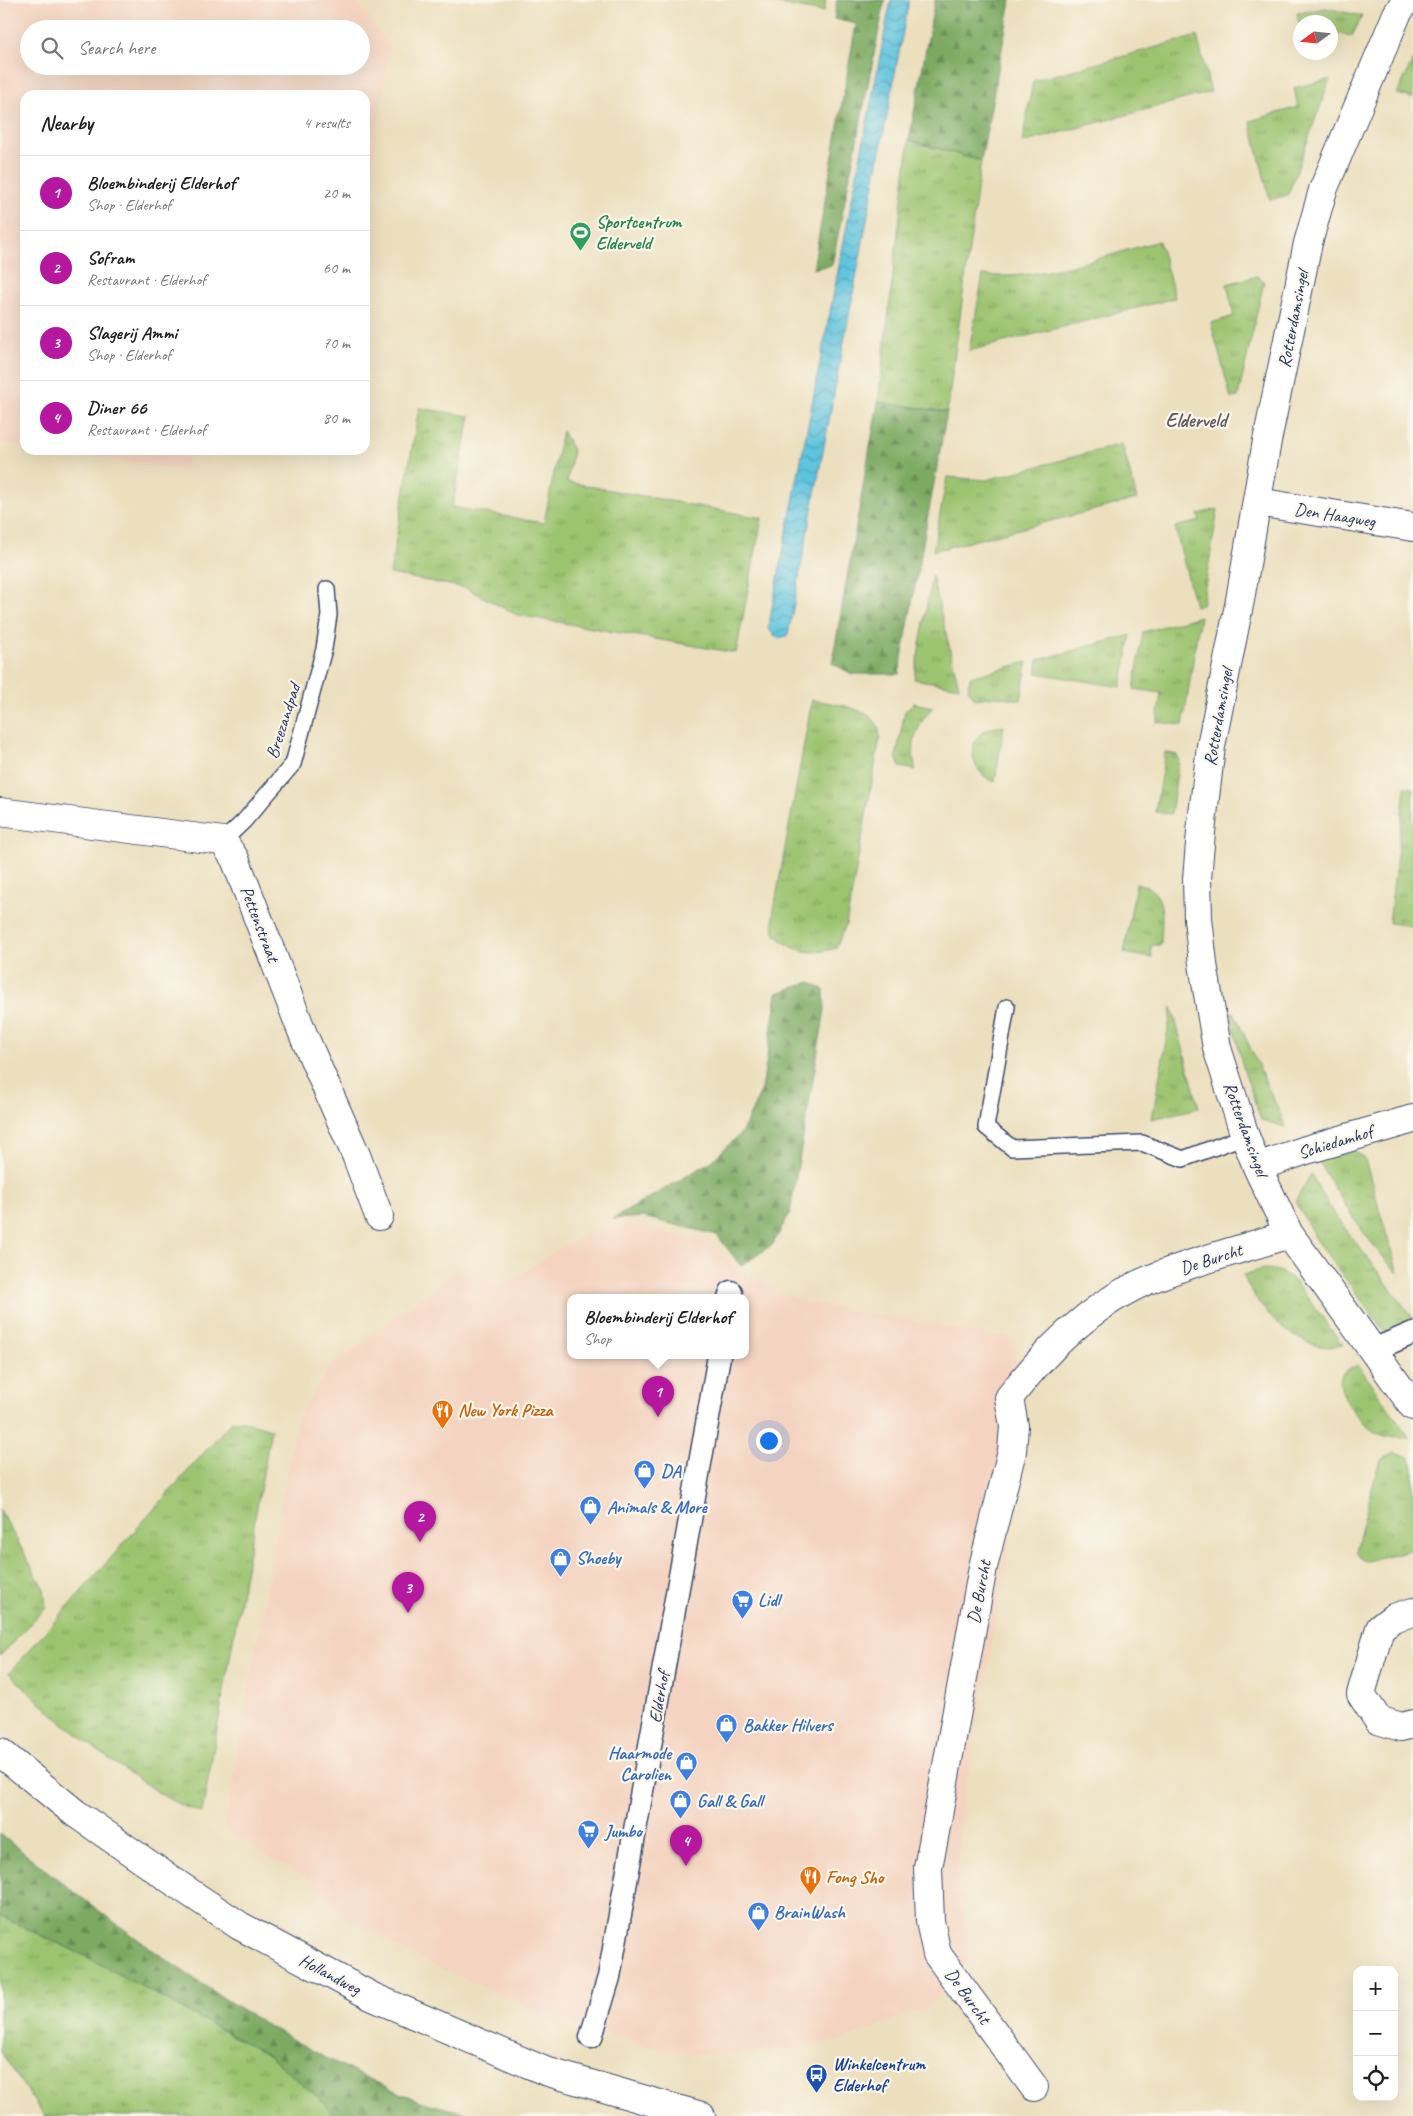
<!DOCTYPE html>
<html lang="en">
<head>
<meta charset="utf-8">
<style>
	:root { --surface:#fff; --page:#f6f6f6; --text:#202124; --muted:#757577; --line:#e0e0e0; --accent:#b5179e }
	body { margin:0; font-family:Caveat,sans-serif; background:var(--page); color:var(--text) }
	.controls { position:absolute; right:15px; bottom:15px; display:grid; overflow:hidden; border-radius:10px; box-shadow:0 5px 20px #0002 }
	.controls button { width:45px; height:45px; display:grid; place-items:center; padding:0; border:0; border-bottom:1px solid var(--line); background:var(--surface); color:var(--text); font:25px sans-serif }
	.compass { position:absolute; left:1293px; top:15px; width:45px; height:45px; border-radius:50%; background:var(--surface); box-shadow:0 5px 20px #0002; rotate:255deg }
	.you { position:absolute; left:768px; top:1440px; width:18px; height:18px; margin:-12px; border:4px solid #fff; border-radius:50%; background:#1a73e8; box-shadow:0 0 0 8px #1a73e833 }
	.badge { display:grid; place-items:center; width:32px; height:32px; border-radius:50%; background:var(--accent); color:#fff; font-size:16px; font-weight:700 }
	.pin { position:absolute; translate:-50% -41px; filter:drop-shadow(0 1px 2px #0008) }
	.pin::after { content:''; position:absolute; top:26px; width:18px; height:15px; background:inherit; clip-path:polygon(0 0,100% 0,50% 100%) }
	.popup { position:absolute; left:567px; top:1294px; width:182px; height:65px; box-sizing:border-box; display:grid; place-content:center; border-radius:10px; background:var(--surface); filter:drop-shadow(0 1px 4px #0005); font-size:16px; white-space:nowrap; color:var(--muted) }
	.popup b { font-size:19px; color:var(--text) }
	.popup::after { content:''; position:absolute; left:50%; top:100%; margin-left:-10px; border:10px solid transparent; border-top-color:var(--surface) }
	.list { margin:0; padding:0; list-style:none }
	h2 { display:flex; justify-content:space-between; align-items:center; height:65px; margin:0; padding:0 20px; font-size:21px }
	h2 small { font-size:16px; font-weight:400; color:var(--muted) }
	.list li { display:grid; grid-template-columns:32px 1fr auto; gap:15px; align-items:center; box-sizing:border-box; height:75px; padding:0 20px; border-top:1px solid var(--line) }
	.list b { display:block; font-size:19px; white-space:nowrap }
	.list p { margin:0; font-size:16px; white-space:nowrap; color:var(--muted) }
	.list em { font-size:16px; font-style:normal; color:var(--muted) }
	.icon { flex:none; width:28px; height:28px; fill:none; stroke:currentColor; stroke-width:2; stroke-linecap:round; stroke-linejoin:round }
	.map { position:relative; flex:none; width:1413px; height:2116px; overflow:hidden }
	.search { position:absolute; background:var(--surface); box-shadow:0 5px 20px #0002; left:20px; top:20px; width:350px; height:55px; display:flex; align-items:center; gap:12px; box-sizing:border-box; padding:0 18px; border-radius:28px; color:var(--muted); font-size:19px }
	.panel { position:absolute; background:var(--surface); box-shadow:0 5px 20px #0002; left:20px; top:90px; width:350px; height:365px; border-radius:15px }
	.map>svg:first-child { display:block }
</style>
</head>
<body>
<div class="map">
<svg width="1413" height="2116" viewBox="0 0 1413 2116">
	<defs>
		<pattern id="grass-tufts" width="24" height="20" patternUnits="userSpaceOnUse" patternTransform="scale(1.25)"><rect width="24" height="20" fill="#9cc470"/><path d="M3 7l-1-3M5 7V3M7 7l1-3M15 17l-1-3M17 17v-4M19 17l1-3" fill="none" stroke="#7ea05f"/></pattern>
		<pattern id="forest-firs" width="22" height="20" patternUnits="userSpaceOnUse" patternTransform="scale(1.25)"><rect width="22" height="20" fill="#7daa62"/><path d="M5 1l3.5 6h-7zM16 11l3.5 6h-7z" fill="#668b54"/></pattern>
		<pattern id="water-waves" width="16" height="10" patternUnits="userSpaceOnUse" patternTransform="scale(1.25)"><rect width="16" height="10" fill="#60c4de"/><path d="M0 5q4-4 8 0t8 0" fill="none" stroke="#4ea0b7"/></pattern>
	</defs>
	<rect width="100%" height="100%" fill="#fbf7ec"/>
	<filter id="ink" filterUnits="userSpaceOnUse"><feTurbulence type="fractalNoise" baseFrequency=".02" numOctaves="2"/><feDisplacementMap in="SourceGraphic" scale="10" xChannelSelector="R" yChannelSelector="G"/><feConvolveMatrix kernelMatrix="1 2 1 2 8 2 1 2 1" color-interpolation-filters="sRGB"/></filter>
	<filter id="wash" filterUnits="userSpaceOnUse"><feTurbulence type="fractalNoise" baseFrequency=".0096" numOctaves="4" result="noise"/><feDisplacementMap in="SourceGraphic" scale="20" xChannelSelector="R" yChannelSelector="G"/><feGaussianBlur stdDeviation="1.12" result="paint"/><feColorMatrix in="noise" values="0 0 0 0 0 0 0 0 0 0 0 0 0 0 0 0 0 1.4 0 .05"/><feComposite in="paint" operator="in"/></filter>
	<g filter="url(#wash)">
		<rect width="100%" height="100%" fill="#ecdfbe"/>
		<path fill="#f4d3c0" fill-rule="evenodd" d="M0,0H354L390,45L365,210V95H25V446L0,442ZM29,29H361V66H29Z
			M53,450H189L186,471Z
			M614,1226H639L713,1243L735,1269L799,1301L1015,1339L1026,1452L961,1814L957,1872L971,1959L928,2007L834,2043L751,2054H690L646,2046L558,2020L420,1959L352,1923L310,1880L224,1831L296,1420L328,1369L456,1270L503,1285L581,1236ZM570,1298H746V1356H570Z"/>
		<path fill="url(#grass-tufts)" stroke="#5c7a67" d="M1326,8L1362,16L1352,36L1331,33L1330,22H1300V28L1297,13Z
			M1197,36L1211,92L1022,143L1033,81Z
			M1413,60V98L1397,94Z
			M1330,79L1288,195L1270,200L1250,121L1298,107L1294,88Z
			M909,140L981,161L947,412L878,402Z
			M1159,241L1175,298L969,351L983,275C1037,282 1106,255 1159,241Z
			M1257,276L1264,281L1238,397L1231,398L1211,323L1234,316L1227,284Z
			M419,408L470,416L452,507L544,523L562,431L573,450L567,482L762,518L736,653L517,615L466,588L390,574Z
			M1122,444L1137,499L933,551L947,477L986,480Z
			M1218,509L1202,605L1195,606L1175,527L1200,521L1198,514Z
			M932,576L959,687L914,679Z
			M1200,616L1183,725L1157,722L1161,693L1134,689L1143,632Z
			M1131,635L1121,687L1036,673L1038,660Z
			M1027,662L1021,700L996,696L975,699L968,689L970,677Z
			M812,700C830,703 869,707 878,726C880,729 879,735 880,738L846,925L836,948C812,956 792,952 774,933L773,915Z
			M913,703L933,707C916,726 909,745 916,770L900,767L896,757L905,711Z
			M1004,726L995,782C974,775 963,746 984,731C990,727 998,727 1004,726Z
			M1165,752L1177,755L1179,758L1171,814L1155,812Z
			M1405,787L1413,788V926L1389,923Z
			M1136,883C1169,890 1161,917 1161,945H1151L1152,958L1124,953Z
			M1172,1007L1199,1108L1152,1119Z
			M1234,1012L1286,1127L1261,1120L1243,1067L1230,1013Z
			M1354,1151L1364,1157L1366,1163L1398,1273C1365,1240 1341,1200 1318,1160Z
			M1311,1174L1332,1211L1413,1318V1324L1386,1333L1318,1242L1295,1202Z
			M1263,1269C1277,1269 1284,1272 1294,1280L1343,1345C1332,1347 1320,1348 1309,1343C1280,1332 1255,1303 1243,1275Z
			M1358,1365L1409,1437C1397,1439 1387,1438 1375,1432C1362,1425 1329,1387 1344,1372C1347,1369 1354,1367 1358,1365Z
			M240,1420L271,1429L202,1813C177,1806 157,1792 135,1777C89,1746 48,1712 9,1673L232,1421Z
			M1395,1452L1409,1457L1413,1465V1549L1367,1561L1362,1560L1356,1552L1357,1546L1377,1469L1382,1459Z
			M0,1510L44,1589L46,1607L0,1656Z
			M0,1916L83,1955L268,2055L326,2104L333,2116H44L0,2051Z"/>
		<path fill="url(#forest-firs)" stroke="#4c6c60" d="M837,0H885L832,265L813,269L856,24L834,19Z
			M935,0H1011L981,161L909,140Z
			M878,402L947,412L899,674H852L832,663Z
			M810,982L824,990L825,1010L790,1213L773,1244L741,1266L717,1235L643,1217L613,1219L712,1161L742,1132L762,1089L777,993Z
			M0,1834C128,1935 259,2035 410,2097C432,2106 457,2110 480,2116H333L326,2104L268,2055L83,1955L0,1916Z"/>
		<path fill="#9cc470" stroke="#5c7a67" d="M756,0H826L824,12Z"/>
		<path fill="url(#water-waves)" stroke="#3e7a9e" d="M891,0H909L788,635L778,639L768,629Z"/>
	</g>
	<g filter="url(#ink)">
		<g fill="none" stroke-linecap="round" stroke-linejoin="round">
			<defs>
				<path id="service" d="M223,841L244,821L293,764L324,649L329,615L327,589
					M1007,1007L986,1127L1012,1148L1142,1143L1183,1159L1245,1136"/>
				<path id="pedestrian" d="M729,1298L731,1292
					M1373,1350L1413,1333
					M591,2037L609,1977L719,1356"/>
				<path id="minor" d="M1406,0L1397,14L1323,190L1308,243L1267,441L1240,600L1211,746L1201,832L1197,879L1198,918L1203,964L1217,1048L1245,1136L1257,1167L1289,1234L1413,1406
					M1257,502L1413,527
					M0,812L223,841L235,859L303,1034L356,1155L379,1216
					M1257,1167L1306,1150L1413,1119
					M1413,1612L1393,1618L1380,1628L1361,1694L1378,1720L1401,1727L1413,1724
					M1034,2087L937,1954L930,1921L928,1867L933,1843L983,1567L1012,1451L1014,1426L1009,1398C1048,1347 1097,1299 1158,1276C1201,1259 1246,1248 1289,1234"/>
				<path id="tertiary" d="M0,1752L75,1813L183,1888L240,1926L373,1997L545,2071L701,2116"/>
			</defs>
			<use href="#service" stroke="#3a496c" stroke-width="18"/>
			<use href="#pedestrian" stroke="#3a496c" stroke-width="25"/>
			<use href="#minor" stroke="#3a496c" stroke-width="30"/>
			<use href="#tertiary" stroke="#3a496c" stroke-width="30"/>
			<use href="#service" stroke="#fff" stroke-width="15"/>
			<use href="#pedestrian" stroke="#fff" stroke-width="22"/>
			<use href="#minor" stroke="#fff" stroke-width="28"/>
			<use href="#tertiary" stroke="#fff" stroke-width="28"/>
		</g>
	</g>
	<defs>
		<symbol id="stadium-pin" viewBox="-11 -11 22 30"><path d="M0 17L-7.5 6A9.5 9.5 0 1 1 7.5 6Z" fill="#2e9e5b" stroke="#fbf7ec"/><path d="M0-5a6.5 5 0 1 0 0 10a6.5 5 0 1 0 0-10ZM-3.5-1.8h7v3.6h-7Z" fill="#fff"/></symbol>
		<symbol id="restaurant-pin" viewBox="-11 -11 22 30"><path d="M0 17L-7.5 6A9.5 9.5 0 1 1 7.5 6Z" fill="#e8710a" stroke="#fbf7ec"/><path d="M-5-6h1v4h1v-4h1v4h1v-4h1v5L-1.5 .5V6h-2V.5L-5-1ZM5-6V6H3V1.5H1.5Q1.5-4 5-6Z" fill="#fff"/></symbol>
		<symbol id="shop-pin" viewBox="-11 -11 22 30"><path d="M0 17L-7.5 6A9.5 9.5 0 1 1 7.5 6Z" fill="#3f7fe0" stroke="#fbf7ec"/><path d="M-5-2.5h2.3a2.7 3.5 0 0 1 5.4 0H5L5.5 6h-11ZM-1.5-2.5h3a1.5 2.3 0 0 0-3 0Z" fill="#fff"/></symbol>
		<symbol id="supermarket-pin" viewBox="-11 -11 22 30"><path d="M0 17L-7.5 6A9.5 9.5 0 1 1 7.5 6Z" fill="#3f7fe0" stroke="#fbf7ec"/><path d="M-6-5.5h2.5l.6 2H6L4.5 2H-2.5L-4.4-4H-6ZM-1.5 3.2a1.3 1.3 0 1 0 .1 0ZM3 3.2a1.3 1.3 0 1 0 .1 0Z" fill="#fff"/></symbol>
		<symbol id="bus-pin" viewBox="-11 -11 22 30"><path d="M0 17L-7.5 6A9.5 9.5 0 1 1 7.5 6Z" fill="#1a4fb4" stroke="#fbf7ec"/><path d="M-5-6H5V4H4V6H2V4H-2V6H-4V4H-5ZM-3.5-4V0h7V-4ZM-3.5 1.2v1.5H-2V1.2ZM2 1.2v1.5H3.5V1.2Z" fill="#fff"/></symbol>
	</defs>
	<g fill-rule="evenodd">
		<use href="#stadium-pin" x="568" y="220" width="25" height="34"/>
		<use href="#restaurant-pin" x="430" y="1398" width="25" height="34"/>
		<use href="#shop-pin" x="632" y="1458" width="25" height="34"/>
		<use href="#shop-pin" x="578" y="1494" width="25" height="34"/>
		<use href="#shop-pin" x="548" y="1546" width="25" height="34"/>
		<use href="#supermarket-pin" x="730" y="1588" width="25" height="34"/>
		<use href="#shop-pin" x="714" y="1712" width="25" height="34"/>
		<use href="#shop-pin" x="674" y="1750" width="25" height="34"/>
		<use href="#shop-pin" x="668" y="1788" width="25" height="34"/>
		<use href="#supermarket-pin" x="576" y="1818" width="25" height="34"/>
		<use href="#restaurant-pin" x="798" y="1864" width="25" height="34"/>
		<use href="#shop-pin" x="746" y="1900" width="25" height="34"/>
		<use href="#bus-pin" x="804" y="2062" width="25" height="34"/>
	</g>
	<g text-anchor="middle" dominant-baseline="central" stroke-width="4.5" stroke-linejoin="round" paint-order="stroke">
		<g font-size="18" font-weight="bold" fill="#27864d" stroke="#fbf7ec" text-anchor="start">
			<text x="596" y="222">Sportcentrum<tspan x="596" dy="21">Elderveld</tspan></text>
		</g>
		<g font-size="18" fill="#1b2f5e" stroke="#fbf7ec">
			<text transform="translate(1293 319) rotate(-79)">Rotterdamsingel</text>
			<text transform="translate(1335 515) rotate(9)">Den Haagweg</text>
			<text transform="translate(1218 717) rotate(-80)">Rotterdamsingel</text>
			<text transform="translate(283 721) rotate(-72)">Breezandpad</text>
			<text transform="translate(260 924) rotate(69)">Pettenstraat</text>
			<text transform="translate(1246 1129) rotate(70)">Rotterdamsingel</text>
			<text transform="translate(1335 1142) rotate(-17)">Schiedamhof</text>
			<text transform="translate(1211 1259) rotate(-18)">De Burcht</text>
			<text transform="translate(979 1592) rotate(-79)">De Burcht</text>
			<text transform="translate(659 1697) rotate(-80)">Elderhof</text>
			<text transform="translate(330 1974) rotate(28)">Hollandweg</text>
			<text transform="translate(968 1996) rotate(54)">De Burcht</text>
		</g>
		<g font-size="18" font-weight="bold" fill="#c56008" stroke="#fbf7ec" text-anchor="start">
			<text x="458" y="1410">New York Pizza</text>
			<text x="826" y="1877">Fong Sho</text>
		</g>
		<g font-size="18" font-weight="bold" fill="#366cbe" stroke="#fbf7ec" text-anchor="start">
			<text x="661" y="1471">DA</text>
			<text x="607" y="1507">Animals &amp; More</text>
			<text x="576" y="1558">Shoeby</text>
			<text x="758" y="1600">Lidl</text>
			<text x="743" y="1725">Bakker Hilvers</text>
			<text x="671" y="1753" text-anchor="end">Haarmode<tspan x="671" dy="21">Carolien</tspan></text>
			<text x="697" y="1801">Gall &amp; Gall</text>
			<text x="605" y="1831">Jumbo</text>
			<text x="774" y="1912">BrainWash</text>
		</g>
		<g font-size="18" font-weight="bold" fill="#164399" stroke="#fbf7ec" text-anchor="start">
			<text x="833" y="2064">Winkelcentrum<tspan x="833" dy="21">Elderhof</tspan></text>
		</g>
		<g font-size="20" font-weight="bold" fill="#615b63" stroke="#fbf7ec">
			<text x="1196" y="420">Elderveld</text>
		</g>
	</g>
</svg>
<div class="controls">
<button>+</button>
<button>−</button>
<button><svg class="icon" aria-label="locate" viewBox="0 0 24 24"><circle cx="12" cy="12" r="6"/><path d="M12 2v4M12 18v4M2 12h4M18 12h4"/></svg></button>
</div>
<svg class="compass" viewBox="-18 -18 36 36"><path d="M0-13l5 13h-10z" fill="#e53935"/><path d="M0 13l5-13h-10z" fill="#757577"/></svg>
<div class="you"></div>
<div class="pin badge" style="left:658px;top:1417px">1</div>
<div class="popup"><b>Bloembinderij Elderhof</b>Shop</div>
<div class="pin badge" style="left:420px;top:1542px">2</div>
<div class="pin badge" style="left:408px;top:1613px">3</div>
<div class="pin badge" style="left:686px;top:1866px">4</div>
<div class="search"><svg class="icon" aria-label="search" viewBox="0 0 24 24"><circle cx="10" cy="10" r="6"/><path d="M15 15l6 6"/></svg>Search here</div>
<section class="panel">
<h2>Nearby<small>4 results</small></h2>
<ul class="list">
<li><span class="badge">1</span><div><b>Bloembinderij Elderhof</b><p>Shop · Elderhof</p></div><em>20 m</em></li>
<li><span class="badge">2</span><div><b>Sofram</b><p>Restaurant · Elderhof</p></div><em>60 m</em></li>
<li><span class="badge">3</span><div><b>Slagerij Ammi</b><p>Shop · Elderhof</p></div><em>70 m</em></li>
<li><span class="badge">4</span><div><b>Diner 66</b><p>Restaurant · Elderhof</p></div><em>80 m</em></li>
</ul>
</section>
</div>
</body>
</html>
